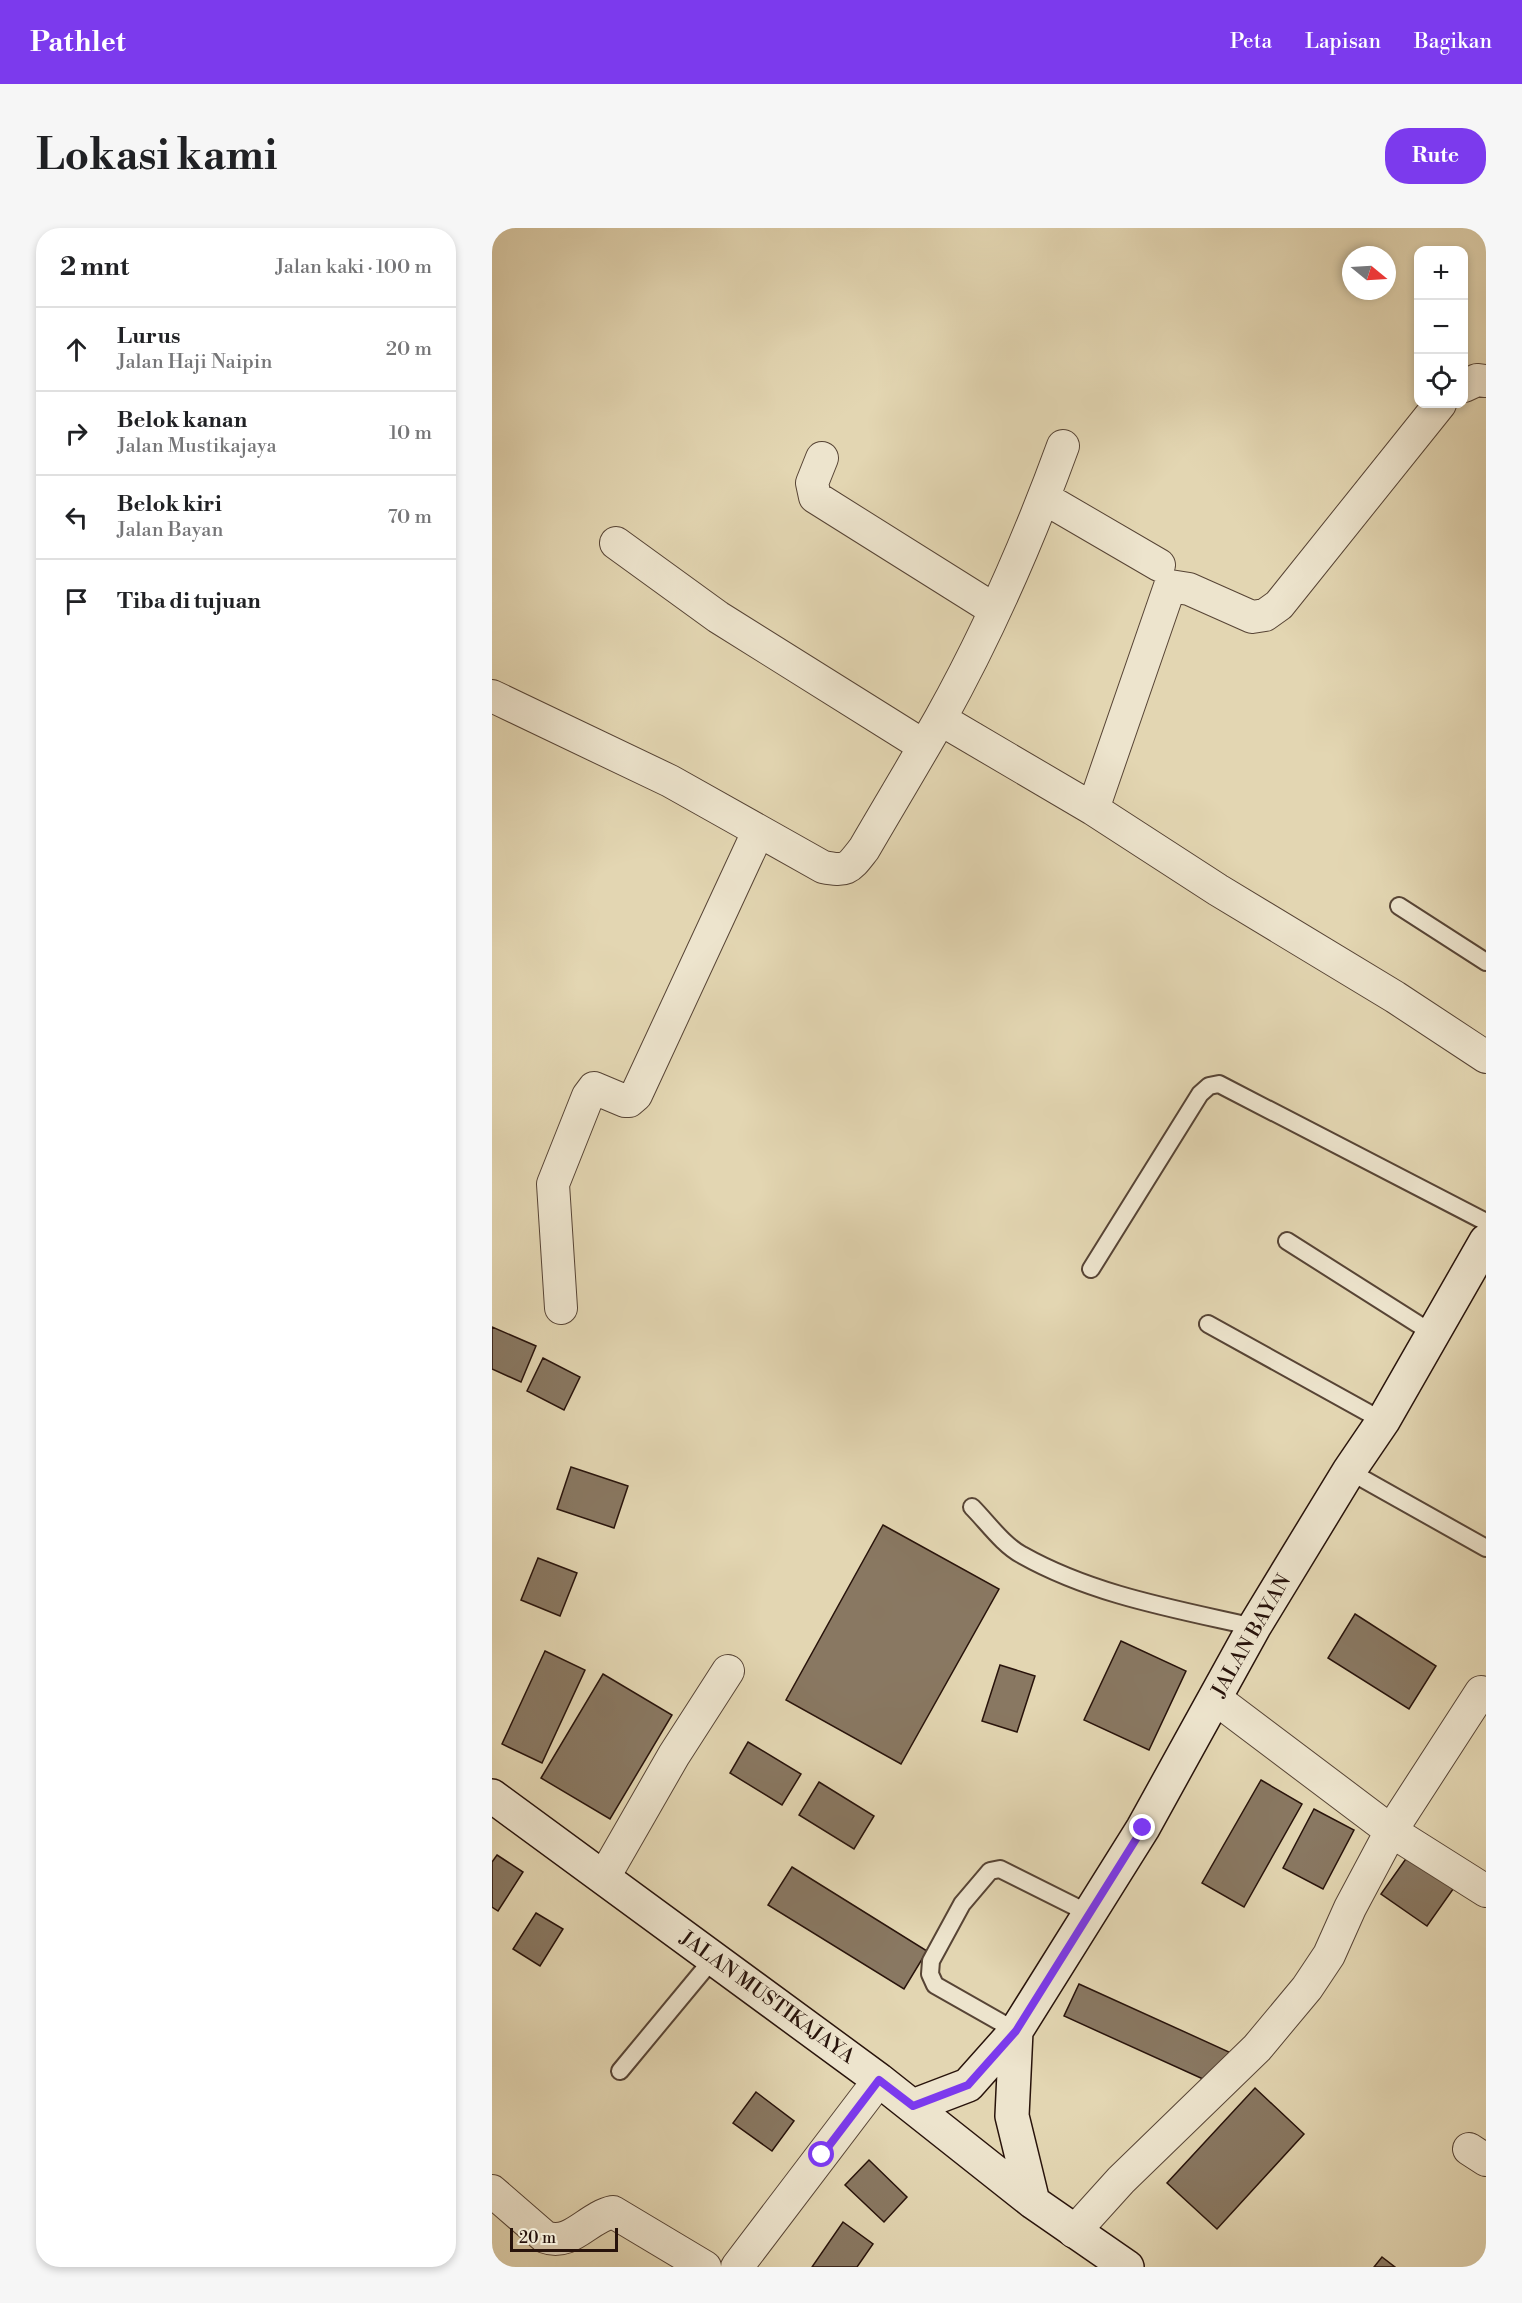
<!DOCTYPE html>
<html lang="id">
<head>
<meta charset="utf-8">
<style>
	:root { --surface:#fff; --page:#f6f6f6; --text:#202124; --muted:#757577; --line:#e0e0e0; --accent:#7c3aed }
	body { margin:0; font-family:"Libre Bodoni",serif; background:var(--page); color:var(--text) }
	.controls { position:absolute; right:18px; top:18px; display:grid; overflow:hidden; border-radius:12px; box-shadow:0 3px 9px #0003 }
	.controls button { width:54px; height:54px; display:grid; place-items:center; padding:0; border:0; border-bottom:2px solid var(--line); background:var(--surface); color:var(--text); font:30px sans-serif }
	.compass { position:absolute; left:850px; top:18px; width:54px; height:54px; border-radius:50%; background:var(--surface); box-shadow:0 3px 9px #0003; rotate:108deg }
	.scale { position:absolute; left:18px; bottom:15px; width:108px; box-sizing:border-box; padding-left:6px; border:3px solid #28130b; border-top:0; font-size:16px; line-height:21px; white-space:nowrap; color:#28130b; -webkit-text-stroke:4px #ede4cd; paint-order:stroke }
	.stop { position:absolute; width:18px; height:18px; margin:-14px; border:4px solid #7c3aed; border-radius:50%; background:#fff }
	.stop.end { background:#7c3aed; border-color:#fff; box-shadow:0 2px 6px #0008 }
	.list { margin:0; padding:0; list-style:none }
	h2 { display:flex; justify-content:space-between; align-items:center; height:78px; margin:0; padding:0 24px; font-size:26px }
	h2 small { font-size:20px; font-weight:400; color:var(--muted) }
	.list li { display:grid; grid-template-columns:39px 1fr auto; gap:18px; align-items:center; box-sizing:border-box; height:84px; padding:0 24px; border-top:2px solid var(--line) }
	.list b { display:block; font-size:22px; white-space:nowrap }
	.list p { margin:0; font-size:20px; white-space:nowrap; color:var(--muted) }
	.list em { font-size:20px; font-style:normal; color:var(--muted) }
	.icon { flex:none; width:33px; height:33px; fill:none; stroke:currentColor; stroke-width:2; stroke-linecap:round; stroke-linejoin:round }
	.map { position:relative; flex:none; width:994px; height:2039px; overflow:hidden; border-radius:24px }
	header { display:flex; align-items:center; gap:36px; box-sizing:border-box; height:84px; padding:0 30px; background:var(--accent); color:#fff }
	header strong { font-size:28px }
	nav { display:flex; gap:33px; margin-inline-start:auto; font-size:21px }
	.intro { display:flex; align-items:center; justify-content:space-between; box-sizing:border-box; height:144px; padding:0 36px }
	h1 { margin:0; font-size:42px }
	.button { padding:15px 27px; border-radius:24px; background:var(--accent); color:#fff; font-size:21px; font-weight:700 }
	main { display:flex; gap:36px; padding:0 36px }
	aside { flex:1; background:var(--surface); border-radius:24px; box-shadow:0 3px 9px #0003 }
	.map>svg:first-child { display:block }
</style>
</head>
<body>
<header>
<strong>Pathlet</strong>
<nav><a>Peta</a><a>Lapisan</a><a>Bagikan</a></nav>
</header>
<div class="intro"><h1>Lokasi kami</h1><a class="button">Rute</a></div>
<main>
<aside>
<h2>2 mnt<small>Jalan kaki · 100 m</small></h2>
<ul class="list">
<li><svg class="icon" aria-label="ahead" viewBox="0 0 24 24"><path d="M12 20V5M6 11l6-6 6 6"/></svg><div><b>Lurus</b><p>Jalan Haji Naipin</p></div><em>20 m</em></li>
<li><svg class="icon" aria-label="right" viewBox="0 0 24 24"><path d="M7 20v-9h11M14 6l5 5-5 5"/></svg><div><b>Belok kanan</b><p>Jalan Mustikajaya</p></div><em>10 m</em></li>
<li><svg class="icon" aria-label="left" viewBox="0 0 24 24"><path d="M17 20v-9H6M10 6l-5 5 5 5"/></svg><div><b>Belok kiri</b><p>Jalan Bayan</p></div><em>70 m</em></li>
<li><svg class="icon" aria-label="arrive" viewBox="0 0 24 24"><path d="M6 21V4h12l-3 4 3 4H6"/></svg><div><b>Tiba di tujuan</b></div></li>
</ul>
</aside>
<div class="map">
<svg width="994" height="2039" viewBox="0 0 994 2039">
	<rect width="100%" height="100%" fill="#e3d6b2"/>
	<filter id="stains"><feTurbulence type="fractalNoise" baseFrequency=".00333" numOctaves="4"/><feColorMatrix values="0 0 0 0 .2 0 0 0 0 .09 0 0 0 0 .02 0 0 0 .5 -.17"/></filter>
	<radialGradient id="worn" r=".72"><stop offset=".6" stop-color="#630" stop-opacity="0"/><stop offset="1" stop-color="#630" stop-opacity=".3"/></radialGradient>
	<path fill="#897862" stroke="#28130b" stroke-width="1.5" d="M0,1099L44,1118L29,1154L0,1141Z
		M51,1130L88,1149L72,1182L35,1163Z
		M79,1239L136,1258L122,1300L65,1281Z
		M391,1297L507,1361L409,1536L294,1472Z
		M46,1330L85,1345L68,1388L29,1372Z
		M863,1386L944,1438L917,1481L836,1430Z
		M629,1413L694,1443L657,1522L592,1492Z
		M53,1423L93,1442L50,1535L10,1516Z
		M508,1437L543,1448L525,1504L490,1493Z
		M111,1446L180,1487L118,1591L49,1550Z
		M256,1514L309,1546L290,1577L238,1545Z
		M769,1552L810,1576L752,1679L710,1655Z
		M327,1554L382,1588L362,1621L307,1587Z
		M822,1581L862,1602L831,1661L791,1640Z
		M918,1625L964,1657L935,1698L889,1666Z
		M5,1627L31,1644L6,1683L0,1679V1634Z
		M300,1639L435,1723L412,1761L276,1677Z
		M44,1685L71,1701L48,1738L21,1721Z
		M587,1756L737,1824L722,1856L572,1788Z
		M763,1860L812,1906L725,2001L675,1955Z
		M264,1864L302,1893L280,1923L241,1895Z
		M377,1932L415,1969L392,1994L353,1957Z
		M351,1994L381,2016L365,2039H320Z
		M890,2029L903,2039H882Z"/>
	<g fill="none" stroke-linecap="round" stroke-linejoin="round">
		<defs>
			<path id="lane" d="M907,678L994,734
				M795,1013L940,1105
				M599,1041L708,866L717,858L727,856L994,994
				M716,1096L891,1193
				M857,1243L994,1320
				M480,1279C495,1294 511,1317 530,1327C601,1367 683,1381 762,1399
				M524,1803L443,1757L438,1746L439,1733L470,1676L498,1643L508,1641L596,1685
				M128,1843L220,1732"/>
			<path id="street" d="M972,158L985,152L994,153
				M330,230L320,255L323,269L503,382
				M552,270L667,337
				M124,315L226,389L432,518
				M0,468L178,553L331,639C356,644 357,640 372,621C397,578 423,535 448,491C496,405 537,311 571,218
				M448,491L601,581L726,662L903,769L994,829
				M601,581L678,358L697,361L760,389L773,387L787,377L948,176
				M69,1080L61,956L96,868L102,860L133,873H137L144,867L266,604
				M989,1464L899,1603L994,1663
				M112,1649L182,1527L236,1443
				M977,1921L994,1932
				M0,1963L53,2009C79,2019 96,1989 121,1984L213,2039
				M582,2004L629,1952L765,1820L815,1760L837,1727L858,1680L899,1603L724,1471
				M245,2039L387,1852"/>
			<path id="secondary" d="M0,1568L387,1852L541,1974L635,2039
				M524,1803L520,1888L541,1974
				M421,1878L476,1857L524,1803L651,1600L762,1399L857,1243L891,1193L994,1013"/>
		</defs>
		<use href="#lane" stroke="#574435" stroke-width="20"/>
		<use href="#street" stroke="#574435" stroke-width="34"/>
		<use href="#secondary" stroke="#28130b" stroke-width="36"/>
		<use href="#lane" stroke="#ede4cd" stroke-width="16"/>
		<use href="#street" stroke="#ede4cd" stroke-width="32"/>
		<use href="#secondary" stroke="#ede4cd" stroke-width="33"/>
	</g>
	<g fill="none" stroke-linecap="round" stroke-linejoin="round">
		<path stroke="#7c3aed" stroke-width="8" d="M330,1927L387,1852L421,1878L476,1857L524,1803L651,1600"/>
	</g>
	<g text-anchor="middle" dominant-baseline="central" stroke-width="4.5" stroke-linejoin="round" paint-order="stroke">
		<g font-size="20" fill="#28130b" stroke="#ede4cd">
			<text transform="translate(760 1408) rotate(-60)">JALAN BAYAN</text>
			<text transform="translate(275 1770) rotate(36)">JALAN MUSTIKAJAYA</text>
		</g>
	</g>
	<rect width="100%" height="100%" filter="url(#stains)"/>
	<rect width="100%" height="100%" fill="url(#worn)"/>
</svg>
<div class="controls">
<button>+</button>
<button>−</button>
<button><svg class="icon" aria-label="locate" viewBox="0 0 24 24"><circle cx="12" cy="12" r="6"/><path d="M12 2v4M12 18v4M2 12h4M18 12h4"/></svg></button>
</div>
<svg class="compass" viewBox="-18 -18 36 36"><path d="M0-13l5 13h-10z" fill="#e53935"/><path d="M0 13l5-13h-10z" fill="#757577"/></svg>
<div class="scale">20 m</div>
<div class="stop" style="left:330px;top:1927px"></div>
<div class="stop end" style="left:651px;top:1600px"></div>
</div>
</main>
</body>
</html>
